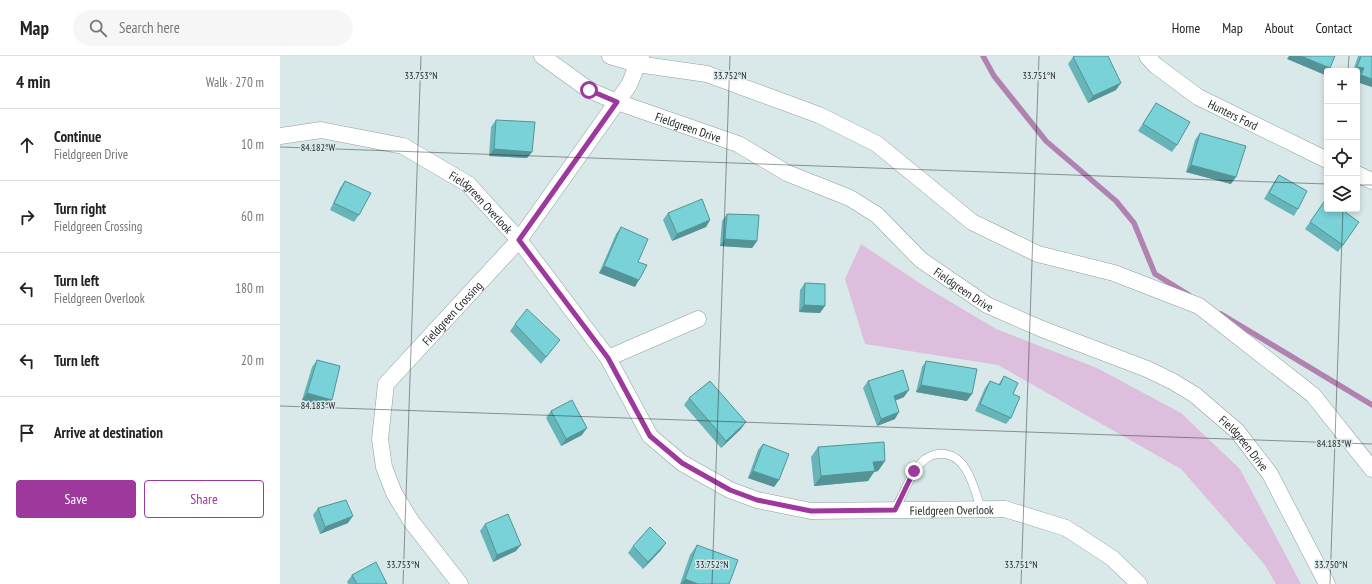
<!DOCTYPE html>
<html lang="en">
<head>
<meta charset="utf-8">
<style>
	:root { --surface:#fff; --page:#f6f6f6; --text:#222; --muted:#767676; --line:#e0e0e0; --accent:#9d389d }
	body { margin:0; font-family:"PT Sans Narrow",sans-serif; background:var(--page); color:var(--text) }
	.controls { position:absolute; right:12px; top:12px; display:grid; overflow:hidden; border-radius:4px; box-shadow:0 2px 6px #0003 }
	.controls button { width:36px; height:36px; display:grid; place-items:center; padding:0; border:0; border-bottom:1px solid var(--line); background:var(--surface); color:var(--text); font:20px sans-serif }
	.stop { position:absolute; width:12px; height:12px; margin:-9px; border:3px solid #9d389d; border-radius:50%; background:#fff }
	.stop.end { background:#9d389d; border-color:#fff; box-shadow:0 1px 4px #0008 }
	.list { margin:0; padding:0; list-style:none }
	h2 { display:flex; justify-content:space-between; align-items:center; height:52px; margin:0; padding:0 16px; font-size:17px }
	h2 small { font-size:13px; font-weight:400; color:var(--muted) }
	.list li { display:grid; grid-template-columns:26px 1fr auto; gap:12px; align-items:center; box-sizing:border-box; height:72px; padding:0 16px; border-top:1px solid var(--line) }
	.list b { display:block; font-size:15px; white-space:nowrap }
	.list p { margin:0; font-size:13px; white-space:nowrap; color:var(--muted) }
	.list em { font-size:13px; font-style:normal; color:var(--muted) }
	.actions { display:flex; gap:8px; padding:12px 16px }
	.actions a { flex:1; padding:9px 0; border:1px solid var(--accent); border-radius:4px; text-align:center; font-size:14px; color:var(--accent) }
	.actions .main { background:var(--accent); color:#fff }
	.icon { flex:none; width:22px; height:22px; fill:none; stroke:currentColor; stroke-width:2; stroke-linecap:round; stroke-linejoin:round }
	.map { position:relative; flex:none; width:1092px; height:528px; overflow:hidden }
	header { display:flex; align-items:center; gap:24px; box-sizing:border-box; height:56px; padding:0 20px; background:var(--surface); border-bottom:1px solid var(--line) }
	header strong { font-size:19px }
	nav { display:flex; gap:22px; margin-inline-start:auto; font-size:14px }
	.search { width:280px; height:36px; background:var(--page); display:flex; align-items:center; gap:10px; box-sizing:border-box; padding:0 14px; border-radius:22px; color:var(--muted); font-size:15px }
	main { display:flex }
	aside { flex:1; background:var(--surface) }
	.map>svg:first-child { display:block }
</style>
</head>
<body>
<header>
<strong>Map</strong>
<div class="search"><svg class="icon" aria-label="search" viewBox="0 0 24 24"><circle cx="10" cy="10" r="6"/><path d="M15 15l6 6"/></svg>Search here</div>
<nav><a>Home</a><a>Map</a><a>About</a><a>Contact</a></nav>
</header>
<main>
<aside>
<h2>4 min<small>Walk · 270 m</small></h2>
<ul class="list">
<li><svg class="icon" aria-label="ahead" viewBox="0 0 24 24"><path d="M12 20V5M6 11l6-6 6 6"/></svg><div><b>Continue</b><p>Fieldgreen Drive</p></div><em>10 m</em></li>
<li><svg class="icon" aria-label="right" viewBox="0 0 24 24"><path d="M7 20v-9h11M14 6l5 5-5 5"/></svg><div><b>Turn right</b><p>Fieldgreen Crossing</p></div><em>60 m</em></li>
<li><svg class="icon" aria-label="left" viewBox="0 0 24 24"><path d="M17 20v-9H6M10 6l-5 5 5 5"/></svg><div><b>Turn left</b><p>Fieldgreen Overlook</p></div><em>180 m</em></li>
<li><svg class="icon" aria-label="left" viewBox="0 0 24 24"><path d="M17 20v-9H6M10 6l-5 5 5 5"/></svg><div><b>Turn left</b></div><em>20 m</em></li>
<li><svg class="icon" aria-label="arrive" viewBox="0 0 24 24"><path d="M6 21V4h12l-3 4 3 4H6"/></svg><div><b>Arrive at destination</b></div></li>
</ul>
<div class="actions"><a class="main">Save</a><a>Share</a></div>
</aside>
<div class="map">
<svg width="1092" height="528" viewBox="0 0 1092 528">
	<rect width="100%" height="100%" fill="#d9e8e9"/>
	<path fill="#ddbedc" d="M581,188L644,230L716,273L817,312L901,357L960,413L1021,528H996L985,509L901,413L718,309L585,288L565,223Z"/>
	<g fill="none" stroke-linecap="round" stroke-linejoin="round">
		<path stroke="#b181af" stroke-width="5.5" d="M703,0L714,20L766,85L836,145L854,167L875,218L909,239
			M941,258L1092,349"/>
		<defs>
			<path id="lane" d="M615,454C621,442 627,428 634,416C639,407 648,399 658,398C687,395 694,432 701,453"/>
			<g id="street">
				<path id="s1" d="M262,0L309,34L337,46L458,88L507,117L570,142L597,159L641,204L707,249L762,273L867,313L892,325L915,339L957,375L990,418L1047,528"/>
				<path d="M330,0L357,8L427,18L539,59L597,88L692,166L758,198L834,217L919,250L1033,339L1092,413"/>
				<path id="s2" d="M867,0L875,9L918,41L1047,104"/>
				<path id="s3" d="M0,80L41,74L123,90L188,128L239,184L328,302L370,380L402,407L450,434L477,444L531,455L725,453L786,472L832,502L859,528"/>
				<path d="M1077,118L1092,125"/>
				<path d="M328,302L418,263"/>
				<path id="s4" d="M180,528L131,465L114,437L104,411L100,383L106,328L239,184L349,29L361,0"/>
			</g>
		</defs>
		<use href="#lane" stroke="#919fa0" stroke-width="9"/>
		<use href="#street" stroke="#919fa0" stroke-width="17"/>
		<use href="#lane" stroke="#fff" stroke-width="8"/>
		<use href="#street" stroke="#fff" stroke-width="16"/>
	</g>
	<path fill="#67b5b9" d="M1078,0H1092V31L1077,26V24L1079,19L1077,15H1073Z
		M793,1L836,34L808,47L788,8Z
		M876,47L897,89L892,96L858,75Z
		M216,64L252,96L247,102L209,100L211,71Z
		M920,77L951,128L906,116L915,84Z
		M999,119L1018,153L1014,160L984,143L994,126Z
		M65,125L79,159L74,166L50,154L60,132Z
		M1046,143L1079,166L1058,196L1025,173Z
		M388,157L430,164L426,171L392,185L383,164Z
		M447,158L477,185L472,192L440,190L442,165Z
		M341,171L355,231L319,217L336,178Z
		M525,227L540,257L519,256L520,234Z
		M235,268L275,290L261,308L230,275Z
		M37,304L52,344L47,350L22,344L32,311Z
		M646,305L687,345L636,336L642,311Z
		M724,320L733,338L731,362L726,368L695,355L705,332L710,325L718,329Z
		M588,325L624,341L616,344L615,363L597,370L583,332Z
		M409,342L461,373L441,392L404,349Z
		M271,355L302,379L281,390L266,362Z
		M483,388L499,424L494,431L468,422L478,394Z
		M538,391L605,405L598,415L594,416L588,425L534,430L531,401Z
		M38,452L68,467L40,478L33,459Z
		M205,468L236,495L213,506L200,475Z
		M417,489L449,528H400L410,499Z
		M353,490L381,494L363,513L348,497Z
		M72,519L107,528H68L67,526Z"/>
	<path fill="#549396" d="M1009,0H1021L1050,12L1048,15H1047L1045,19L1007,3Z
		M1077,11L1084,12L1079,19H1077V15H1074Z
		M1081,19L1092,23V31L1077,26V25Z
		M841,27L836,34L808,47L813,40Z
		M214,93L252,96L247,102L209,100Z
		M911,109L956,121L951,128L906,116Z
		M430,164L426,171L392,185L397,178Z
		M445,183L477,185L472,192L440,190Z
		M324,210L359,224L355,231L319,217Z
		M524,249L545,250L540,257L519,256Z
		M641,329L692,338L687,345L636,336Z
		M629,334L624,341L610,347L614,340Z
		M27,337L52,344L47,350L22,344Z
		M619,356L615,363L597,370L601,363Z
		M466,366L461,373L441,392L446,385Z
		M307,372L302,379L281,390L286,383Z
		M605,405L598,415L594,416L588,425L534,430L541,420L593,406Z
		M473,415L499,424L494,431L468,422Z
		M73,460L68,467L40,478L45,471Z
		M386,487L381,494L363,513L368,506Z
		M241,489L236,495L213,506L217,499Z
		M405,523L418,528H401Z"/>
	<path fill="#78d2d7" stroke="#549396" d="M795,0H828L841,27L813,40L793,1Z
		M1021,0H1055L1050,12Z
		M1081,0H1092V23L1081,19L1084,12L1077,11Z
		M876,47L910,66L897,89L863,68Z
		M216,64L255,66L252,96L214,93Z
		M920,77L966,90L956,121L911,109Z
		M999,119L1027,135L1018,153L989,137Z
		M65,125L91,137L79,159L54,147Z
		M422,143L430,164L397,178L388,157Z
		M1046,143H1047V153H1061L1079,166L1063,189L1030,166Z
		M447,158L479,159L477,185L445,183Z
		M341,171L368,183L358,206L367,209L359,224L324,210Z
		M525,227L545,228V250L524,249Z
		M247,253L280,284L266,301L235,268Z
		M37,304L60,310L52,344L27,337Z
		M646,305L697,313L692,338L641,329Z
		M623,314L629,334L614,340L619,356L601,363L588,325Z
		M724,320L738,327L733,338L740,341L731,362L700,348L710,325L720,329Z
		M430,325L466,366L446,385L409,342Z
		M292,344L307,372L286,383L271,355Z
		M604,386L605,405L593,406L595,415L541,420L538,391Z
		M483,388L509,398L499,424L473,415Z
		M66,444L73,460L45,471L38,452Z
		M228,458L241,489L217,499L205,468Z
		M370,471L386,487L368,506L353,490Z
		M417,489L458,504L449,528H418L405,523Z
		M96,506L107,528H77L72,519Z"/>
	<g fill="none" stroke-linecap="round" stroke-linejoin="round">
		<path stroke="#9d389d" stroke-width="5" d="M309,34L337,46L239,184L328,302L370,380L402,407L450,434L477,444L531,455L615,454L634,415"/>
	</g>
	<path fill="none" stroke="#1e2324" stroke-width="1" stroke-opacity="0.45" d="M1068,15L1069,0M0,91L1047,128M1077,129H1092M0,350L1092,388M123,528L141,0M432,528L450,0M741,528L759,0M1050,528L1063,153"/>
	<g text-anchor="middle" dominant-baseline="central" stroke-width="3" stroke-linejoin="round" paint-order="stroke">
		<g font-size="12" fill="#1e2324" stroke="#d9e8e9">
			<text stroke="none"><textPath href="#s2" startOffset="105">Hunters Ford</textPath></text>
			<text stroke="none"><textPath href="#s1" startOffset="164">Fieldgreen Drive</textPath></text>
			<text stroke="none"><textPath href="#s3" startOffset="222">Fieldgreen Overlook</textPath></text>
			<text stroke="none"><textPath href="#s1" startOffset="488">Fieldgreen Drive</textPath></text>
			<text stroke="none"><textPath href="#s4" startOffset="321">Fieldgreen Crossing</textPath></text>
			<text stroke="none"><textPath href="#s1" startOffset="812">Fieldgreen Drive</textPath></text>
			<text stroke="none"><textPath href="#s3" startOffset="834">Fieldgreen Overlook</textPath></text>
		</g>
	</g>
	<g font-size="10" text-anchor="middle" fill="#1e2324" stroke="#d9e8e9" stroke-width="3" stroke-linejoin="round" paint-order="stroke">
		<text x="141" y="23">33.753°N</text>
		<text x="450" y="23">33.752°N</text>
		<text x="759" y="23">33.751°N</text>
		<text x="38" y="95">84.182°W</text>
		<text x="38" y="353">84.183°W</text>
		<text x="1054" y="391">84.183°W</text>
		<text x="123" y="512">33.753°N</text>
		<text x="432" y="512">33.752°N</text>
		<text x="741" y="512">33.751°N</text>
		<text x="1051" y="512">33.750°N</text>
	</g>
</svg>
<div class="controls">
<button>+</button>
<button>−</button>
<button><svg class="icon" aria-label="locate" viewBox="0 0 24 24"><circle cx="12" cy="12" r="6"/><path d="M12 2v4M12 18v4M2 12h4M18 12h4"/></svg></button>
<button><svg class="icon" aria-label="layers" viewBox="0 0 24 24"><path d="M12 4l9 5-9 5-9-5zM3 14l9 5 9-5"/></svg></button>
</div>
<div class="stop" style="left:309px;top:34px"></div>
<div class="stop end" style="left:634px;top:415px"></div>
</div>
</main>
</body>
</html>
